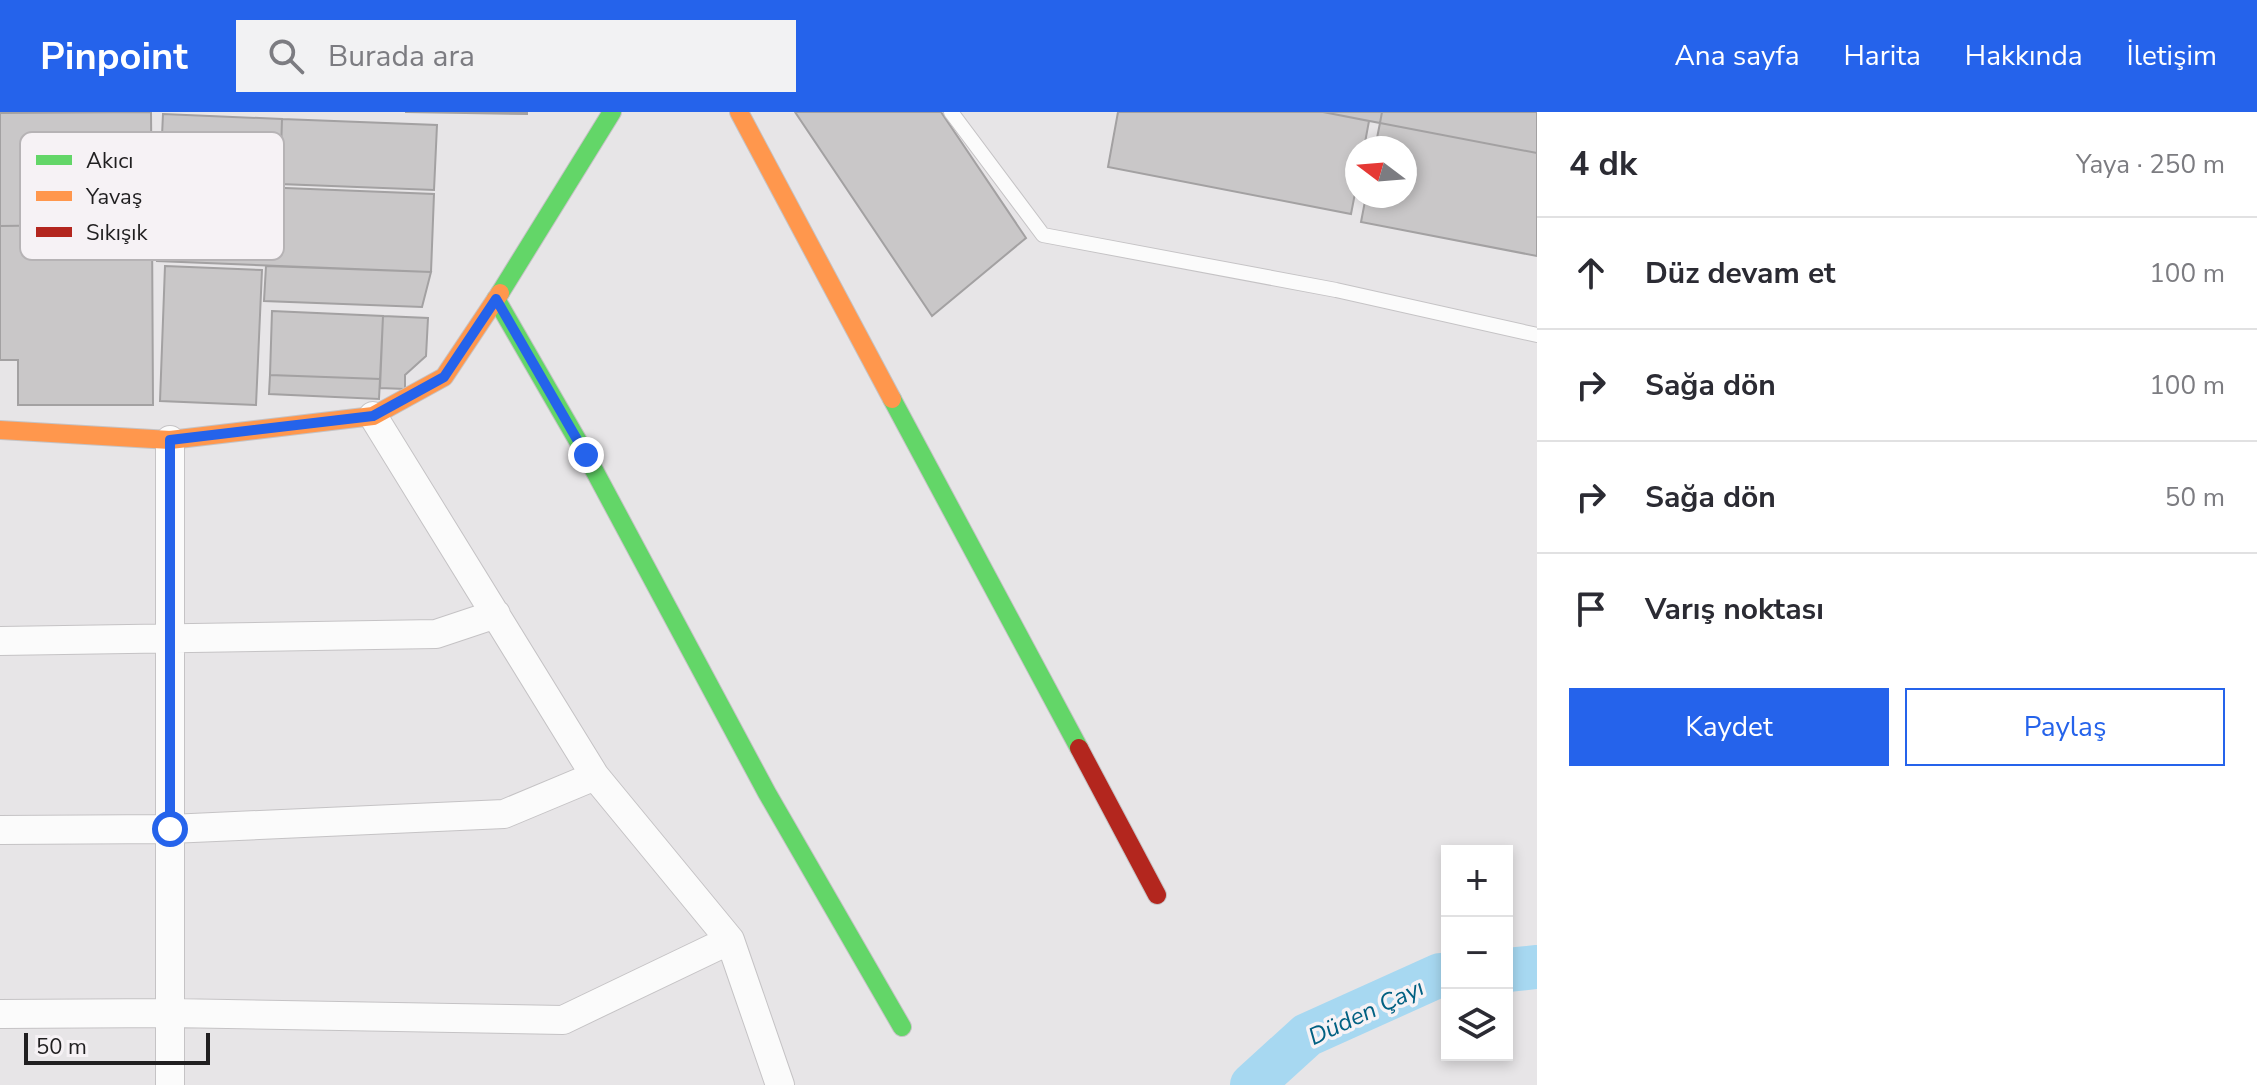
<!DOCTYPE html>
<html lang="tr">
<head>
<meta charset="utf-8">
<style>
	:root { --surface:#fff; --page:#f2f2f3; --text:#2b2b33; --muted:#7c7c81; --line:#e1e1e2; --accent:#2563eb }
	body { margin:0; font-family:"Nunito Sans",sans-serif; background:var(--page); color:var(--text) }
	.controls { position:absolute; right:24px; bottom:24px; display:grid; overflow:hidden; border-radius:0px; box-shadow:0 4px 12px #0003 }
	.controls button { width:72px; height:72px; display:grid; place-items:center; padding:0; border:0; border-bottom:2px solid var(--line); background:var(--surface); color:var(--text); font:40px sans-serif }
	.compass { position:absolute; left:1345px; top:24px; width:72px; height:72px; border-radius:50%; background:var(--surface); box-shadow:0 4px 12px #0003; rotate:286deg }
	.scale { position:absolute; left:24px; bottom:20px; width:186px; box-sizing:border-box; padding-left:8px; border:4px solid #201f20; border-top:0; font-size:22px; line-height:28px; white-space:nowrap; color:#201f20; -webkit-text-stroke:6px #f6f2f5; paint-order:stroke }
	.stop { position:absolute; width:24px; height:24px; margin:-18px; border:6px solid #2563eb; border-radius:50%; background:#fff }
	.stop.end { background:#2563eb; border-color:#fff; box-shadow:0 2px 8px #0008 }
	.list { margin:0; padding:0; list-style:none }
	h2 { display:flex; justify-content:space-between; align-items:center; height:104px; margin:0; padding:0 32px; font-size:34px }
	h2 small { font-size:26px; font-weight:400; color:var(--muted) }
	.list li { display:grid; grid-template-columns:52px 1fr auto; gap:24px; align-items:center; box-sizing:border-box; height:112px; padding:0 32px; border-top:2px solid var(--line) }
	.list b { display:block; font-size:30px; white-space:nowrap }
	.list em { font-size:26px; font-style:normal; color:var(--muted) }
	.actions { display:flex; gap:16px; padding:24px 32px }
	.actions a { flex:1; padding:18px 0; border:2px solid var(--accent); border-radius:0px; text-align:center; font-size:28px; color:var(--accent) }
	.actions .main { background:var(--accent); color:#fff }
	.icon { flex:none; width:44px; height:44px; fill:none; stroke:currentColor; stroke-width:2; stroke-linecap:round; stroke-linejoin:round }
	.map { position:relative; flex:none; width:1537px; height:973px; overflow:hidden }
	header { display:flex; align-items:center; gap:48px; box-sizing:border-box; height:112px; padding:0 40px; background:var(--accent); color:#fff }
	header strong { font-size:38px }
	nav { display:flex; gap:44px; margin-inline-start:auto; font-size:28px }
	.search { width:560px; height:72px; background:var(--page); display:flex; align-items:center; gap:20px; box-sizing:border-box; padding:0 28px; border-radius:0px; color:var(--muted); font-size:30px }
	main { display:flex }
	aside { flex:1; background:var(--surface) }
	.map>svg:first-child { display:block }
</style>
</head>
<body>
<header>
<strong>Pinpoint</strong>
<div class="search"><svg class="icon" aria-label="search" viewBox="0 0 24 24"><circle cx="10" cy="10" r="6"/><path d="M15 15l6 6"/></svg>Burada ara</div>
<nav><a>Ana sayfa</a><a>Harita</a><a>Hakkında</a><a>İletişim</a></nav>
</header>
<main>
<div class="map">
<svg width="1537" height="973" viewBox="0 0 1537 973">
	<rect width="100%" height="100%" fill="#e7e5e7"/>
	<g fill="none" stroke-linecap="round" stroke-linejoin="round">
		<path stroke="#a7d8f1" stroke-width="44" d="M1507,858L1537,855
			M1252,973L1307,923L1440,863H1447"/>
	</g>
	<path fill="#c9c7c8" stroke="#a3a1a2" stroke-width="2" d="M151,0L152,112L0,114V1Z
		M405,0H527V2Z
		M795,0H941L1026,126L932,204Z
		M1118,0H1323L1369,9L1364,36H1357V71L1351,102L1108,55Z
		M1323,0H1382L1380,11Z
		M1382,0H1537V41L1380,11Z
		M163,2L282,7L280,72L160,67Z
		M282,7L437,13L434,78L280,72Z
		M1380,11L1537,41V144L1361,110L1366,84H1405V36H1375Z
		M160,71L434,82L431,160L157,149Z
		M152,112L153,293H18V248H0V114Z
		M165,154L262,158L256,293L160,289Z
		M266,154L431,160L422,195L264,189Z
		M272,199L383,204L380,267L270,263Z
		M383,204L428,206L426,244L405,263V277L380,276Z
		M270,263L380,267L379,287L269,282Z"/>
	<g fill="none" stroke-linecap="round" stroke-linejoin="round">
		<defs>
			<path id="lane" d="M951,0L1043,123L1336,178L1537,223"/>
			<path id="street" d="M373,304L595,664L730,828L780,973
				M170,328V973
				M0,529L436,522L496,502
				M0,718L170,717L504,702L595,664
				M0,902L170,901L563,908L730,828"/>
			<path id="fast" d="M500,181L612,0
				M496,187L586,343L767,681L902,915
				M892,287L1079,636"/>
			<path id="slow" d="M739,0L892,287
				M0,318L170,328L373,304L444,265L500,181"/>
			<path id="jam" d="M1079,636L1157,783"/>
		</defs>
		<use href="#lane" stroke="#c5c3c5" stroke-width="16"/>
		<use href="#street" stroke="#c5c3c5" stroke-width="30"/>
		<use href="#fast" stroke="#c5c3c5" stroke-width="20"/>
		<use href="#slow" stroke="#c5c3c5" stroke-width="20"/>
		<use href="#jam" stroke="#c5c3c5" stroke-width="20"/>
		<use href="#lane" stroke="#fbfbfb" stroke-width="14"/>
		<use href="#street" stroke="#fbfbfb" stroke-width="28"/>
		<use href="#fast" stroke="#63d668" stroke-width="18"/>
		<use href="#slow" stroke="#ff974d" stroke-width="18"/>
		<use href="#jam" stroke="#b3261e" stroke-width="18"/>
	</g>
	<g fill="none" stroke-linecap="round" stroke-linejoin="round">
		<path stroke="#2563eb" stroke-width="10" d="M170,717V328L373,304L444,265L496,187L586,343"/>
	</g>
	<g text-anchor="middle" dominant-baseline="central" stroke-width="7" stroke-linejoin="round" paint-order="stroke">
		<g font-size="24" font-style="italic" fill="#016082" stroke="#f6f2f5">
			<text transform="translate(1366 900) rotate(-25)">Düden Çayı</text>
		</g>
	</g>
	<rect x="20" y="20" width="264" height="128" rx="12" fill="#f6f2f5" stroke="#b6b3b5" stroke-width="2"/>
	<rect x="36" y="43" width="36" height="10" fill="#63d668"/>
	<rect x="36" y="79" width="36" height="10" fill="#ff974d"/>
	<rect x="36" y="115" width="36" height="10" fill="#b3261e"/>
	<g font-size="22" fill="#201f20">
		<text x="86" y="56">Akıcı</text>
		<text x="86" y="92">Yavaş</text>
		<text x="86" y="128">Sıkışık</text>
	</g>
</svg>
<div class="controls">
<button>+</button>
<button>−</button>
<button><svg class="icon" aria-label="layers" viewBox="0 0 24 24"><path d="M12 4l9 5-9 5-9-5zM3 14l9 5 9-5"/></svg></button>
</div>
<svg class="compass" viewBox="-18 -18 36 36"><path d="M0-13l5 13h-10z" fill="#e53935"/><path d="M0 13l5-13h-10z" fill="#7c7c81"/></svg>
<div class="scale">50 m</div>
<div class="stop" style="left:170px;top:717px"></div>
<div class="stop end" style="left:586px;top:343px"></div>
</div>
<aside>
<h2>4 dk<small>Yaya · 250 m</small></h2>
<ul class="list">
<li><svg class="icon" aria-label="ahead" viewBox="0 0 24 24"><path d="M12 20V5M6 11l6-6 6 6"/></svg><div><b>Düz devam et</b></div><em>100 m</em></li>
<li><svg class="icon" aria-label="right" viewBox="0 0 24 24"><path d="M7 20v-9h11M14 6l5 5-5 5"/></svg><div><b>Sağa dön</b></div><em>100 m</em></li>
<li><svg class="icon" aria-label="right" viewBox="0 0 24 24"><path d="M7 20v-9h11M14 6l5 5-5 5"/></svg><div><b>Sağa dön</b></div><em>50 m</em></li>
<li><svg class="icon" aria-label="arrive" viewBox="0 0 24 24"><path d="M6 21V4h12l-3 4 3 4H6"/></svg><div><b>Varış noktası</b></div></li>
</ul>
<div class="actions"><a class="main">Kaydet</a><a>Paylaş</a></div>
</aside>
</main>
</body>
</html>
